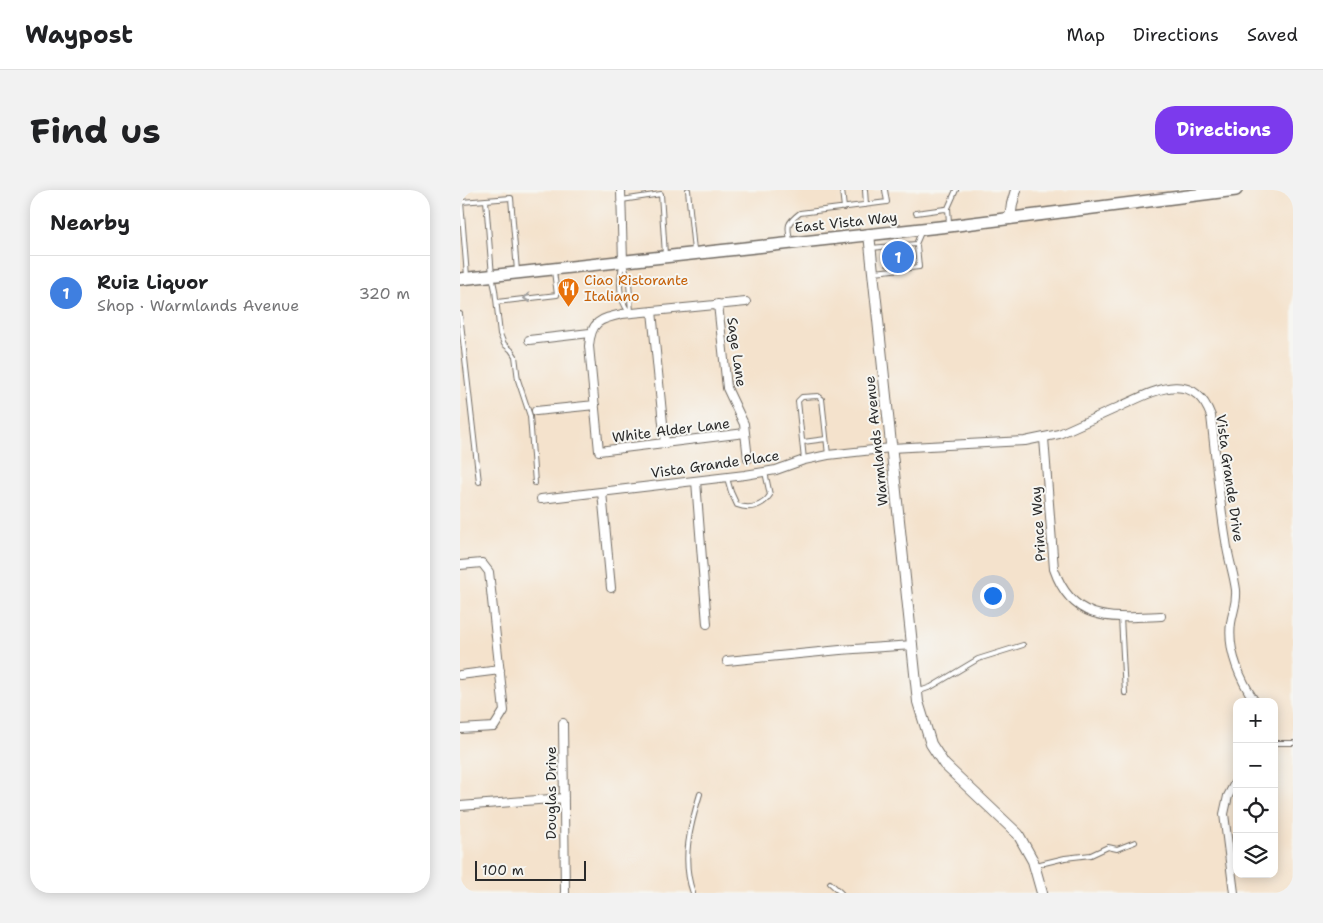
<!DOCTYPE html>
<html lang="en">
<head>
<meta charset="utf-8">
<style>
	:root { --surface:#fff; --page:#f2f2f2; --text:#202124; --muted:#757577; --line:#e0e0e0; --accent:#7c3aed }
	body { margin:0; font-family:"Shantell Sans",sans-serif; background:var(--page); color:var(--text) }
	.controls { position:absolute; right:15px; bottom:15px; display:grid; overflow:hidden; border-radius:10px; box-shadow:0 2px 12px #0003 }
	.controls button { width:45px; height:45px; display:grid; place-items:center; padding:0; border:0; border-bottom:1px solid var(--line); background:var(--surface); color:var(--text); font:25px sans-serif }
	.scale { position:absolute; left:15px; bottom:12px; width:111px; box-sizing:border-box; padding-left:5px; border:2px solid #2b2b2b; border-top:0; font-size:14px; line-height:18px; white-space:nowrap; color:#2b2b2b; -webkit-text-stroke:4px #f6f6f2; paint-order:stroke }
	.you { position:absolute; left:532px; top:405px; width:18px; height:18px; margin:-12px; border:4px solid #fff; border-radius:50%; background:#1a73e8; box-shadow:0 0 0 8px #1a73e833 }
	.badge { display:grid; place-items:center; width:32px; height:32px; border-radius:50%; background:var(--accent); color:#fff; font-size:16px; font-weight:700 }
	.pin { position:absolute; translate:-50% -50%; border:2px solid #fff; box-shadow:0 1px 5px #0006 }
	.list { margin:0; padding:0; list-style:none }
	h2 { display:flex; justify-content:space-between; align-items:center; height:65px; margin:0; padding:0 20px; font-size:21px }
	h2 small { font-size:16px; font-weight:400; color:var(--muted) }
	.list li { display:grid; grid-template-columns:32px 1fr auto; gap:15px; align-items:center; box-sizing:border-box; height:75px; padding:0 20px; border-top:1px solid var(--line) }
	.list b { display:block; font-size:19px; white-space:nowrap }
	.list p { margin:0; font-size:16px; white-space:nowrap; color:var(--muted) }
	.list em { font-size:16px; font-style:normal; color:var(--muted) }
	.icon { flex:none; width:28px; height:28px; fill:none; stroke:currentColor; stroke-width:2; stroke-linecap:round; stroke-linejoin:round }
	.map { position:relative; flex:none; width:833px; height:703px; overflow:hidden; border-radius:20px }
	header { display:flex; align-items:center; gap:30px; box-sizing:border-box; height:70px; padding:0 25px; background:var(--surface); border-bottom:1px solid var(--line) }
	header strong { font-size:24px }
	nav { display:flex; gap:28px; margin-inline-start:auto; font-size:18px }
	.intro { display:flex; align-items:center; justify-content:space-between; box-sizing:border-box; height:120px; padding:0 30px }
	h1 { margin:0; font-size:35px }
	.button { padding:12px 22px; border-radius:20px; background:var(--accent); color:#fff; font-size:18px; font-weight:700 }
	main { display:flex; gap:30px; padding:0 30px }
	aside { flex:1; background:var(--surface); border-radius:20px; box-shadow:0 2px 12px #0003 }
	.map>svg:first-child { display:block }
</style>
</head>
<body>
<header>
<strong>Waypost</strong>
<nav><a>Map</a><a>Directions</a><a>Saved</a></nav>
</header>
<div class="intro"><h1>Find us</h1><a class="button">Directions</a></div>
<main>
<aside>
<h2>Nearby<small></small></h2>
<ul class="list">
<li><span class="badge" style="background:#3f7fe0">1</span><div><b>Ruiz Liquor</b><p>Shop · Warmlands Avenue</p></div><em>320 m</em></li>
</ul>
</aside>
<div class="map">
<svg width="833" height="703" viewBox="0 0 833 703">
	<rect width="100%" height="100%" fill="#f6f6f2"/>
	<filter id="ink" filterUnits="userSpaceOnUse"><feTurbulence type="fractalNoise" baseFrequency=".02" numOctaves="2"/><feDisplacementMap in="SourceGraphic" scale="10" xChannelSelector="R" yChannelSelector="G"/><feConvolveMatrix kernelMatrix="1 2 1 2 8 2 1 2 1" color-interpolation-filters="sRGB"/></filter>
	<filter id="wash" filterUnits="userSpaceOnUse"><feTurbulence type="fractalNoise" baseFrequency=".0096" numOctaves="4" result="noise"/><feDisplacementMap in="SourceGraphic" scale="20" xChannelSelector="R" yChannelSelector="G"/><feGaussianBlur stdDeviation="1.12" result="paint"/><feColorMatrix in="noise" values="0 0 0 0 0 0 0 0 0 0 0 0 0 0 0 0 0 1.4 0 .05"/><feComposite in="paint" operator="in"/></filter>
	<g filter="url(#wash)">
		<rect width="100%" height="100%" fill="#f4e2cc"/>
		<g id="blocks">
			<path fill="#f4ab83" d="M443,60H449L451,73L426,76L424,62Z"/>
		</g>
	</g>
	<g filter="url(#ink)">
		<use href="#blocks" fill-opacity="0" stroke="#716b63" stroke-width="1"/>
		<g fill="none" stroke-linecap="round" stroke-linejoin="round">
			<defs>
				<path id="lane" d="M1,0V12
					M228,0L234,61
					M382,0L384,18
					M405,0L406,15
					M26,10L51,8L57,81
					M162,10L201,4L205,65
					M456,23L485,19L488,20
					M489,33L488,18L496,0
					M330,50C327,35 327,33 340,23L427,12L425,0
					M411,58L456,54
					M162,74C159,91 158,109 169,122
					M164,74L169,92L171,123
					M415,82L459,77L457,56L456,54L462,40
					M7,86L1,12L26,10L32,86L35,100L40,144L44,154L51,160L55,166L58,190L70,226L75,293
					M37,112L97,105L94,81
					M0,124L19,292
					M343,252L366,249
					M344,270L338,211L342,207L358,206L362,209L368,265
					M267,288L271,302L277,315C290,320 303,316 310,305L305,282
					M661,427L665,503
					M457,502L471,497L518,469L563,455
					M814,553H833
					M576,675L605,668L631,665L648,657L657,659L675,652
					M370,693L381,703
					M233,703C221,670 230,636 240,604"/>
				<path id="street" d="M161,0L163,72
					M258,114L267,198L284,234L288,269
					M192,121L205,254
					M69,150L130,143
					M76,221L135,215
					M285,243L139,261L129,156C131,131 140,129 162,124L286,112
					M584,248L594,379C613,434 653,428 701,426
					M236,291L247,434
					M142,302L151,398
					M81,309L285,285L316,280L344,270L368,265L431,258L565,251L599,244C619,235 639,226 659,217C692,202 733,177 751,226C756,268 759,310 766,351C768,368 774,384 776,400C777,414 773,420 771,433C767,462 780,489 795,512
					M0,375L22,373L29,382L44,521L34,537L0,539
					M267,471L380,460L453,455
					M0,485L40,480
					M103,533L105,703
					M0,616L104,608
					M774,703L764,624L768,606L777,589"/>
				<path id="secondary" d="M550,29L552,14L556,0
					M409,44L458,512L471,554L484,574L558,644L573,671L582,703"/>
				<path id="primary" d="M0,89L489,36L776,0"/>
			</defs>
			<use href="#lane" stroke="#716b63" stroke-width="6"/>
			<use href="#street" stroke="#716b63" stroke-width="10"/>
			<use href="#secondary" stroke="#716b63" stroke-width="12"/>
			<use href="#primary" stroke="#716b63" stroke-width="14"/>
			<use href="#lane" stroke="#fff" stroke-width="4"/>
			<use href="#street" stroke="#fff" stroke-width="8"/>
			<use href="#secondary" stroke="#fff" stroke-width="10"/>
			<use href="#primary" stroke="#fff" stroke-width="11"/>
		</g>
		<defs><path id="oneway-chevron" d="M-2-3.5L2.5 0L-2 3.5" fill="none" stroke-width="1.6" stroke-linecap="round" stroke-linejoin="round" transform="scale(1.25)"/></defs>
		<use stroke="#a0a0a0" href="#oneway-chevron" transform="translate(67 108) rotate(173)"/>
	</g>
	<defs>
		<symbol id="restaurant-pin" viewBox="-11 -11 22 30"><path d="M0 17L-7.5 6A9.5 9.5 0 1 1 7.5 6Z" fill="#e8710a" stroke="#f6f6f2"/><path d="M-5-6h1v4h1v-4h1v4h1v-4h1v5L-1.5 .5V6h-2V.5L-5-1ZM5-6V6H3V1.5H1.5Q1.5-4 5-6Z" fill="#fff"/></symbol>
	</defs>
	<g fill-rule="evenodd">
		<use href="#restaurant-pin" x="96" y="86" width="25" height="34"/>
	</g>
	<g text-anchor="middle" dominant-baseline="central" stroke-width="4" stroke-linejoin="round" paint-order="stroke">
		<g font-size="14" fill="#2b2b2b" stroke="#f6f6f2">
			<text transform="translate(386 32) rotate(-6)">East Vista Way</text>
			<text transform="translate(277 162) rotate(82)">Sage Lane</text>
			<text transform="translate(211 240) rotate(-7)">White Alder Lane</text>
			<text transform="translate(416 251) rotate(-96)">Warmlands Avenue</text>
			<text transform="translate(255 274) rotate(-8)">Vista Grande Place</text>
			<text transform="translate(770 288) rotate(82)">Vista Grande Drive</text>
			<text transform="translate(578 334) rotate(-94)">Prince Way</text>
			<text transform="translate(91 603) rotate(-90)">Douglas Drive</text>
		</g>
		<g font-size="14" fill="#c56008" stroke="#f6f6f2" text-anchor="start">
			<text x="124" y="90">Ciao Ristorante<tspan x="124" dy="16">Italiano</tspan></text>
		</g>
	</g>
</svg>
<div class="controls">
<button>+</button>
<button>−</button>
<button><svg class="icon" aria-label="locate" viewBox="0 0 24 24"><circle cx="12" cy="12" r="6"/><path d="M12 2v4M12 18v4M2 12h4M18 12h4"/></svg></button>
<button><svg class="icon" aria-label="layers" viewBox="0 0 24 24"><path d="M12 4l9 5-9 5-9-5zM3 14l9 5 9-5"/></svg></button>
</div>
<div class="scale">100 m</div>
<div class="you"></div>
<div class="pin badge" style="left:438px;top:67px;background:#3f7fe0">1</div>
</div>
</main>
</body>
</html>
